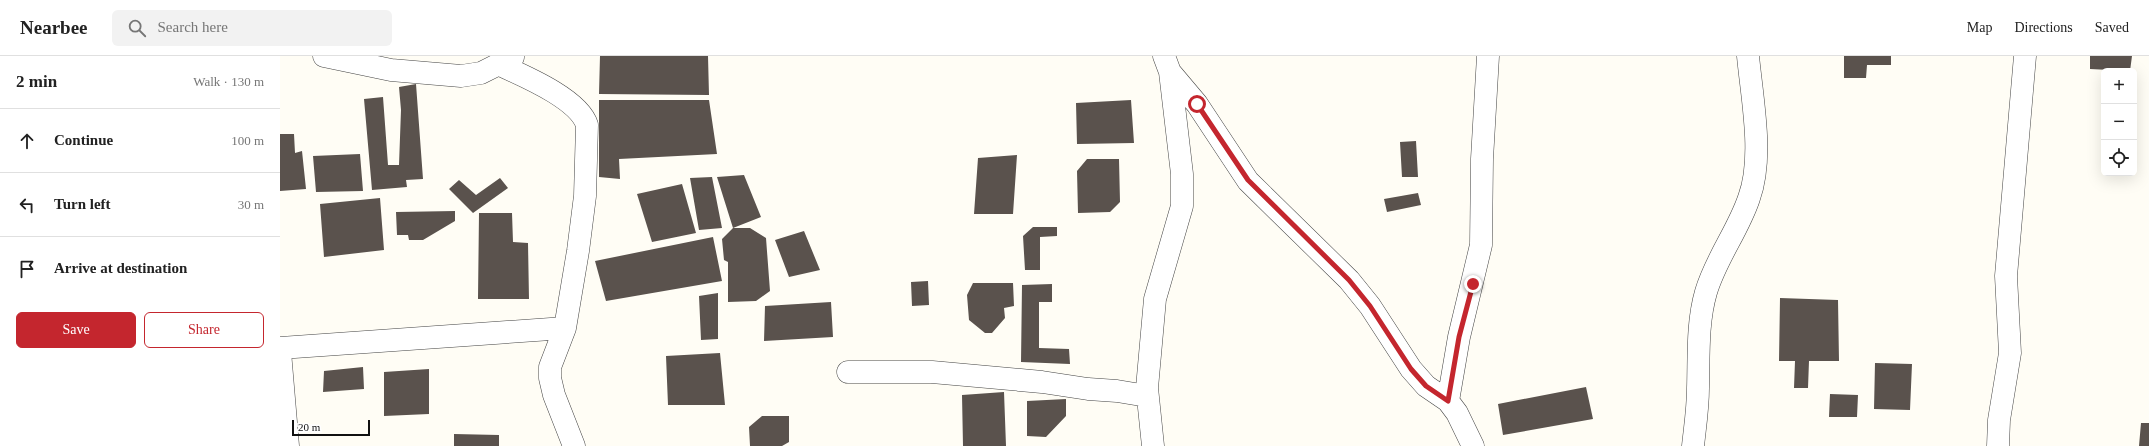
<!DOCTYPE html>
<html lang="en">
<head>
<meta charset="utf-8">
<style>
	:root { --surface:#fff; --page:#f2f2f2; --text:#222; --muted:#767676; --line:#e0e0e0; --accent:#c4262e }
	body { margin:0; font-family:"Times New Roman",serif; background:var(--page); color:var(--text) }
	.controls { position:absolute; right:12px; top:12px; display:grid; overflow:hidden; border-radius:6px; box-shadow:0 4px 16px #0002 }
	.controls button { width:36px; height:36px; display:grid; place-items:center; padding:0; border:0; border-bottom:1px solid var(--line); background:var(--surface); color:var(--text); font:20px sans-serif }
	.scale { position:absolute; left:12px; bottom:10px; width:78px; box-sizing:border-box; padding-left:4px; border:2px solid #111; border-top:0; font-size:11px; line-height:14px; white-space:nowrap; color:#111; -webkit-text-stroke:3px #fff; paint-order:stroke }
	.stop { position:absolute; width:12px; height:12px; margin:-9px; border:3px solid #c4262e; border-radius:50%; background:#fff }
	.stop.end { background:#c4262e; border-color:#fff; box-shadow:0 1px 4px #0008 }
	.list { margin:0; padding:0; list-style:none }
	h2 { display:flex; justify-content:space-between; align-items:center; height:52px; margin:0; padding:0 16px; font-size:17px }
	h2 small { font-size:13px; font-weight:400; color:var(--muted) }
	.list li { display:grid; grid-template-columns:26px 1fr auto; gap:12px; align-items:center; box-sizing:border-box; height:64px; padding:0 16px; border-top:1px solid var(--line) }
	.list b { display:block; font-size:15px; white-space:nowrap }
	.list em { font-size:13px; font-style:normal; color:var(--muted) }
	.actions { display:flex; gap:8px; padding:12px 16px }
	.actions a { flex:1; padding:9px 0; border:1px solid var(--accent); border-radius:6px; text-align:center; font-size:14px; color:var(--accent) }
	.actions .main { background:var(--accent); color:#fff }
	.icon { flex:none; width:22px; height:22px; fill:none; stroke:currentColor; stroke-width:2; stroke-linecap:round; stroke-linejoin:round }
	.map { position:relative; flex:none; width:1869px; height:390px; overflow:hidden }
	header { display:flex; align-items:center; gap:24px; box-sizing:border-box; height:56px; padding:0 20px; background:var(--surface); border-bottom:1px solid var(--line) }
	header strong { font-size:19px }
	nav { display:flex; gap:22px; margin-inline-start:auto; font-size:14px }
	.search { width:280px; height:36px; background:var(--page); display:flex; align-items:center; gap:10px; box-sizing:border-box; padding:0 14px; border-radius:6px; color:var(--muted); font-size:15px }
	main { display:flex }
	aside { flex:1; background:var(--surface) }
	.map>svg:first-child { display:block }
</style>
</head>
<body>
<header>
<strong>Nearbee</strong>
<div class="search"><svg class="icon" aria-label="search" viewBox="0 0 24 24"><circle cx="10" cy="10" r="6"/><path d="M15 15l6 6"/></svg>Search here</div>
<nav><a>Map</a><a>Directions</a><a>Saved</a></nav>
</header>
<main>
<aside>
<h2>2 min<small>Walk · 130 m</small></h2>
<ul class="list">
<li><svg class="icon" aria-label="ahead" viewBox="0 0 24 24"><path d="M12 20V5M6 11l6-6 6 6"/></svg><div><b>Continue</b></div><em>100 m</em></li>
<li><svg class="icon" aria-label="left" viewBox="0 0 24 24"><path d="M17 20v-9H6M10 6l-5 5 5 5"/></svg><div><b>Turn left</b></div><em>30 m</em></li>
<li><svg class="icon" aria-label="arrive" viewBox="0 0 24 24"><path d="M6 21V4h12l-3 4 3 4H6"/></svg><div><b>Arrive at destination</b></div></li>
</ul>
<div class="actions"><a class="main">Save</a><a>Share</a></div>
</aside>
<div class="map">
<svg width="1869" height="390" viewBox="0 0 1869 390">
	<rect width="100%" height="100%" fill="#fffdf5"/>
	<path fill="#5a524d" d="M320,0H428L429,39L319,38Z
		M1564,0H1611V9H1587L1586,22H1564Z
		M1810,0H1852L1850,15L1810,13Z
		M136,28L143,123L126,124L127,131L92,134L84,43L103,41L108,109H119L121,54L119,31Z
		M319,44H429L437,98L339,103L340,123L319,121Z
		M851,44L854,87L797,88L796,47Z
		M0,78H14L15,97L22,95L26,133L0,135Z
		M1136,85L1138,121H1122L1120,86Z
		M80,98L83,135L36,136L33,100Z
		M737,99L733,158H694L698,102Z
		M807,103H839L840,146L830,156L798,157L797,115Z
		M464,119L481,161L453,172L437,121Z
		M432,121L442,172L419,174L410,122Z
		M220,122L228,132L193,157L169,133L179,124L196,139Z
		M402,128L416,177L372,186L357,138Z
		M1138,137L1141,149L1107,156L1104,143Z
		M100,142L104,194L44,201L40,148Z
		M175,155V165L143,184H129L128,179H117L116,156Z
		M199,157H232L233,186L248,187L249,243H198Z
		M753,171H777V180L760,181V214H745L743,180Z
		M453,172H470L486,182L490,235L476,245L448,246V206L444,204L442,183Z
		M524,175L540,214L509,221L495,184Z
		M433,181L442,225L326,245L315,205Z
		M648,225L649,249L632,250L631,226Z
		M693,227H733L734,250L724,252L725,262L712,277H705L689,264L687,239Z
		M772,228V246H759V292L789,293L790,308L741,306L742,229Z
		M438,237V283L421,284L419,240Z
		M1500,242L1558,244L1559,305H1529L1528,332H1514L1515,305H1499Z
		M551,246L553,281L484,285L485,250Z
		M440,297L445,349H388L386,300Z
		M1595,307L1632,308L1630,354L1594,353Z
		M83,311L84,333L43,336L44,315Z
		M149,313V358L104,360V316Z
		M1306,331L1313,363L1223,379L1218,348Z
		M724,336L726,390H683L682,339Z
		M1550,338L1578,339L1577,361H1549Z
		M786,343V360L766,381L747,380V345Z
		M482,360H509V386L502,390H470L469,371Z
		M1861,367H1869V390H1859Z
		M174,378L219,379V390H174Z"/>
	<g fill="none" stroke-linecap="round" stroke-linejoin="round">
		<defs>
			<path id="minor" d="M44,0L111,14L181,20L201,17L233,1
				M884,0L890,16L917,48L968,125L1069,224L1090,250L1131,313L1146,330L1168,345L1177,357L1193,390
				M220,9C244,20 299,43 307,69L305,140L298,195L285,272L270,311V322L274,339L294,390
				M0,292L285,272
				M0,296L8,390
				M568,316H652L762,326L808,333L837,335L867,340
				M1168,345L1179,281L1201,189L1202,103L1208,0
				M873,390L867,332L875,243L902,150V118L890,16
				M1413,390C1415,371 1418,352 1418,332C1419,300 1417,267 1426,236C1436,202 1458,175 1469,142C1484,101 1472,43 1468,0
				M1718,390L1719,364L1730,297L1726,220L1745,0"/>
		</defs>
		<use href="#minor" stroke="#444" stroke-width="23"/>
		<use href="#minor" stroke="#fff" stroke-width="22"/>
	</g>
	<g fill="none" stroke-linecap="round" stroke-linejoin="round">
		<path stroke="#c4262e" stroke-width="5" d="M917,48L968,124L1069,224L1090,250L1131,313L1146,330L1168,345L1179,281L1193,228"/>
	</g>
</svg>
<div class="controls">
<button>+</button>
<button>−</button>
<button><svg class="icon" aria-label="locate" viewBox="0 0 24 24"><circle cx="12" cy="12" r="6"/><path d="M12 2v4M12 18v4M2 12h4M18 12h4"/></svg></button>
</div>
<div class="scale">20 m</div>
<div class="stop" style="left:917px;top:48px"></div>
<div class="stop end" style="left:1193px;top:228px"></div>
</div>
</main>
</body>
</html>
